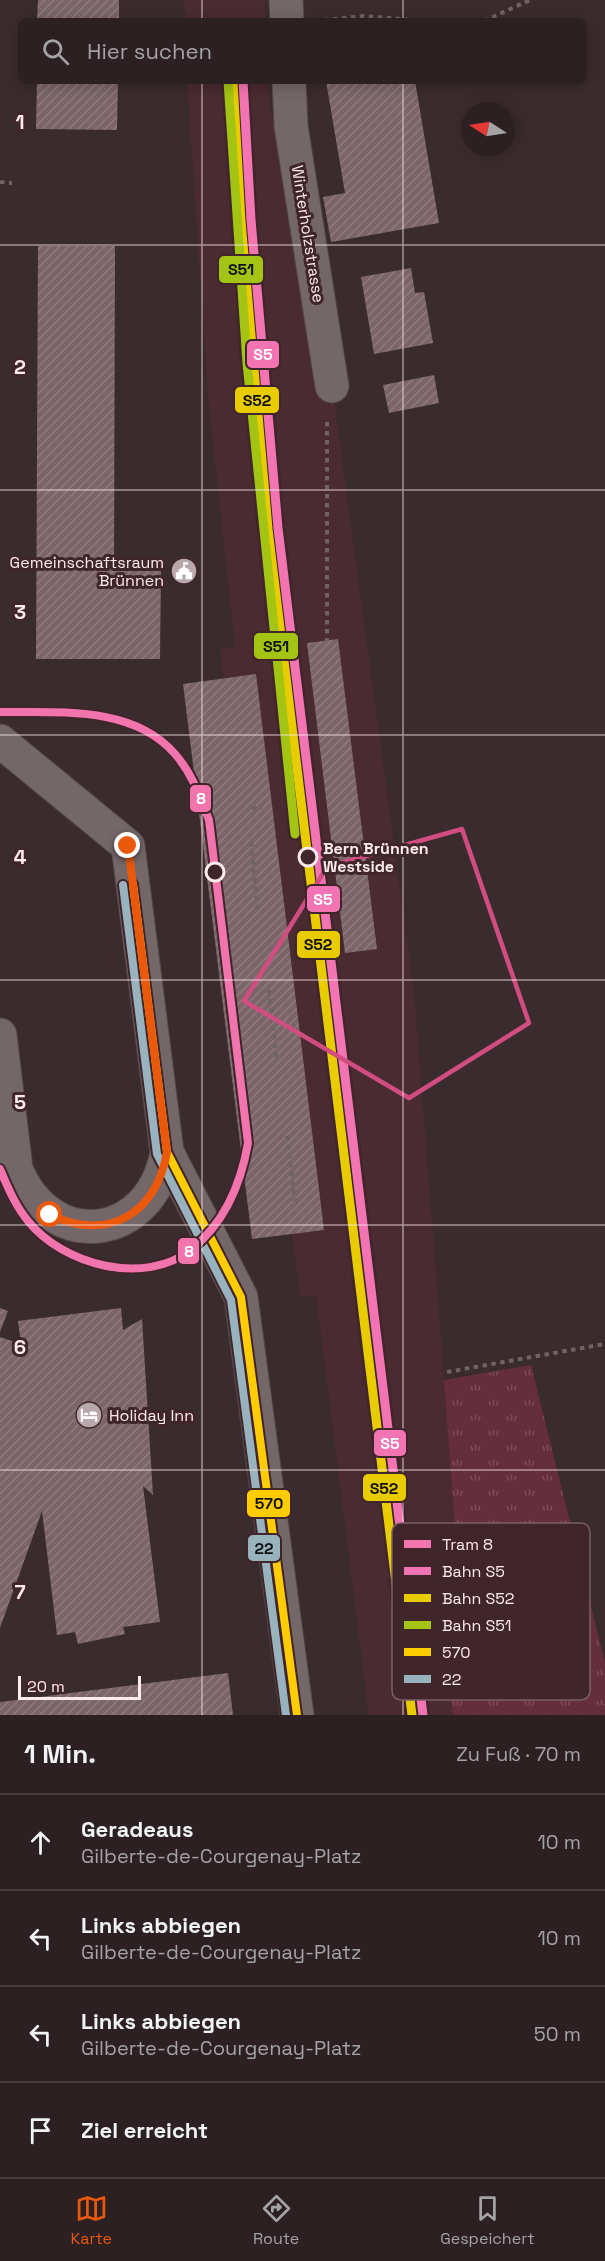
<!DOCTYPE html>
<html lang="de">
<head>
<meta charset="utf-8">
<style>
	:root { --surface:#2c2022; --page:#382d2f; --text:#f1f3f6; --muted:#a6a3a5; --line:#483e40; --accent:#ea580c }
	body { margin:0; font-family:"Space Grotesk",sans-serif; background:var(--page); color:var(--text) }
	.compass { position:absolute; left:461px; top:102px; width:54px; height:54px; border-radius:50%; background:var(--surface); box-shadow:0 3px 15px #0003; rotate:282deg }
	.scale { position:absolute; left:18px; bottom:15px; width:123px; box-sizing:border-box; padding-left:6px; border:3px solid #fdebee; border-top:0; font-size:16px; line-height:21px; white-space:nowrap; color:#fdebee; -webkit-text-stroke:4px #40252b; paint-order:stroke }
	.stop { position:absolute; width:18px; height:18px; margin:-14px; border:4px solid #ea580c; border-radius:50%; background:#fff }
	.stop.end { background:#ea580c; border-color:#fff; box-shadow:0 2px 6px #0008 }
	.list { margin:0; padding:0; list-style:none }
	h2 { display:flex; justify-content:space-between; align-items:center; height:78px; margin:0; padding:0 24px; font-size:26px }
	h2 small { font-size:20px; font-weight:400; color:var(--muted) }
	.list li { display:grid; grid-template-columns:39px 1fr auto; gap:18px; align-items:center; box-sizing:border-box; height:96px; padding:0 24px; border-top:2px solid var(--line) }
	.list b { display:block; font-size:22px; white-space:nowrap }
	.list p { margin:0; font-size:20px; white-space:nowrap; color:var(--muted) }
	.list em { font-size:20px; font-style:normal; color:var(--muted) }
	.icon { flex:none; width:33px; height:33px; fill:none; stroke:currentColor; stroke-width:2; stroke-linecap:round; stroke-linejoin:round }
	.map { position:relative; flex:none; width:605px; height:1715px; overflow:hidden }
	.search { position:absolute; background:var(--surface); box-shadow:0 3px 15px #0003; left:18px; right:18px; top:18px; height:66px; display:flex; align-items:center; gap:15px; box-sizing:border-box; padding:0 21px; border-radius:9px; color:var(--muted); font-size:22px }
	.sheet { height:462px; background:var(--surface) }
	nav { display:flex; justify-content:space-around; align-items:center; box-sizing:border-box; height:84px; border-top:2px solid var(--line); background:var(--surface); font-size:16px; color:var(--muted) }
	nav a { display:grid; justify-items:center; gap:3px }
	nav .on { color:var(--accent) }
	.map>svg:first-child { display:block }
</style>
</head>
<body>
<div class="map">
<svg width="605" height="1715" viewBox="0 0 605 1715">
	<defs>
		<pattern id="grass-tufts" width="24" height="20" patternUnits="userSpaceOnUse" patternTransform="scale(1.5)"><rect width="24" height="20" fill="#662e3d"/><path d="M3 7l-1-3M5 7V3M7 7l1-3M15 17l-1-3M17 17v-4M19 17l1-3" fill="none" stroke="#7d4c59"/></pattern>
		<pattern id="building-hatch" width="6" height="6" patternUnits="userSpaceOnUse" patternTransform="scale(1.5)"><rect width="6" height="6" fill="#7b6569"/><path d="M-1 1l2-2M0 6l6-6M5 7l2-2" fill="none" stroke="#8f7b7f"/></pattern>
	</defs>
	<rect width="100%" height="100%" fill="#3a2b2e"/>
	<path fill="#4a2b32" d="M184,0H265V21H185Z
		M187,81H268L270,106L332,386L414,992L467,1673L448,1677L453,1715H369L316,1296L300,1297L220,649L235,647L209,406Z"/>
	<path fill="url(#grass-tufts)" d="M531,1365L605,1663V1715H453L448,1676L466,1673L444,1380Z"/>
	<path fill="url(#building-hatch)" d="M38,0H119V21H37Z
		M37,81H118L117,130L36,129Z
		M326,81H415L439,223L331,242L323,197L345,193Z
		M38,246H115L114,571H161L160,659H36Z
		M411,268L415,293L424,292L433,343L374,354L361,277Z
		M434,375L439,403L389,413L383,385Z
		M338,639L377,949L345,953L307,643Z
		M256,674L324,1230L252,1239L183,684Z
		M0,1308L8,1311L0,1332Z
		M121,1308L123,1330L142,1319L153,1495L143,1486L160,1622L123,1627L125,1634L78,1644L75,1632L57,1635L42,1511L0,1628V1337L21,1344L18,1321Z
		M228,1673L233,1715H0V1702Z"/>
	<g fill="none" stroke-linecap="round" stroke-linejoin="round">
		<defs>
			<path id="minor" d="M286,0L287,21
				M289,81L291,126L332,386
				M0,741L128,846L167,1152C151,1242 51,1254 16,1169L0,1035
				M167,1152L241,1297L297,1715"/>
		</defs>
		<use href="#minor" stroke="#55484a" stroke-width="35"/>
		<path stroke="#6f6365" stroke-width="4" stroke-dasharray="4.5 4.5" stroke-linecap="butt" d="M324,20L364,16L425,21
			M484,21L530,0
			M0,182L12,183
			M327,422V641
			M252,808L262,807
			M251,842L258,912
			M269,990L277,1062
			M287,1136L295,1201
			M447,1372L605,1344"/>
		<use href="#minor" stroke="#74676a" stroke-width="33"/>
		<defs>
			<path id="bus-1" d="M133,884L167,1152L241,1297L297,1715"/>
			<path id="bus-2" d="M123,885L157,1154L231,1300L286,1715"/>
		</defs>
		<use href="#bus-1" stroke="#40252b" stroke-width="12"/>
		<use href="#bus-2" stroke="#40252b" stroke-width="12"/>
		<use href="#bus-1" stroke="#fc0" stroke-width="8"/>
		<use href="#bus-2" stroke="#99b3be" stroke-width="8"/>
		<defs>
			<path id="rail-1" d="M243,81L251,220L278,528L423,1715"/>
			<path id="rail-2" d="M233,82L241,221L268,529L412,1715"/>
			<path id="rail-3" d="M228,81L247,363L295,834"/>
		</defs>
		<use href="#rail-1" stroke="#40252b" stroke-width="14"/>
		<use href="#rail-2" stroke="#40252b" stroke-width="14"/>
		<use href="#rail-3" stroke="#40252b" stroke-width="14"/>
		<use href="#rail-1" stroke="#f374b2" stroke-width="9"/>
		<use href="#rail-2" stroke="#e9cc00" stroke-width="9"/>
		<use href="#rail-3" stroke="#a3c413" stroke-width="9"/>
		<defs>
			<path id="tram-1" d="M0,712C58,713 133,705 175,754C192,773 200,797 209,820L248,1143C241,1184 225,1222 192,1249C145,1287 63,1265 28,1221C15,1205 8,1188 0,1169"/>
		</defs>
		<use href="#tram-1" stroke="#40252b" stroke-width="12"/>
		<use href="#tram-1" stroke="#f174ad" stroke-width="8"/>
	</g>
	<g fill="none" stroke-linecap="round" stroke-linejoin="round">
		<path stroke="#ea580c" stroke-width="8" d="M50,1215C109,1242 156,1214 167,1152L128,846"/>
	</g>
	<path fill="none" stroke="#d14d80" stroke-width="4.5" stroke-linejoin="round" d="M462,829L529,1023L409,1098L244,1001L327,867Z"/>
	<path fill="none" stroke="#fdebee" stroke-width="1.5" stroke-opacity="0.55" d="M202,0V21M403,0V21M202,81V1715M403,81V1715M0,245H605M0,490H605M0,735H605M0,980H605M0,1225H605M0,1470H605"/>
	<defs>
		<symbol id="civic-disc" viewBox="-11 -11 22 22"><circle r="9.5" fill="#b9a8ab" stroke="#40252b"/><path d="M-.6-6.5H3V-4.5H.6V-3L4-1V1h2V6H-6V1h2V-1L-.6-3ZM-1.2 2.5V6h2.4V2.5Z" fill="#fff"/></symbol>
		<symbol id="hotel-disc" viewBox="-11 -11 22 22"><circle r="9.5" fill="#b9a8ab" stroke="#40252b"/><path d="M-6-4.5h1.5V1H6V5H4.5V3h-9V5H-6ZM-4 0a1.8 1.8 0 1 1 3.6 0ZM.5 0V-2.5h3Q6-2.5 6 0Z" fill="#fff"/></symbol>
	</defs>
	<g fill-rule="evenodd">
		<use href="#civic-disc" x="169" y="556" width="30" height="30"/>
		<use href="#hotel-disc" x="74" y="1400" width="30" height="30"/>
	</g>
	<g fill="#40252b" stroke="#fdebee" stroke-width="3">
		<circle cx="308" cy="857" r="9"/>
		<circle cx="215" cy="872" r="9"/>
	</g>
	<g text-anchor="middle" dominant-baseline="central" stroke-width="6" stroke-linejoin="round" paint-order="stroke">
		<g font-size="16" fill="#fdebee" stroke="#40252b">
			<text transform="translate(308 234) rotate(81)">Winterholzstrasse</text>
		</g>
		<g font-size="16" fill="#fdebee" stroke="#40252b" text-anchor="end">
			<text x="164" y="562">Gemeinschaftsraum<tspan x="164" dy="18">Brünnen</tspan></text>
			<text x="109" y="1415" text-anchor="start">Holiday Inn</text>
		</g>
		<g font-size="16" font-weight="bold" fill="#fdebee" stroke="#40252b" text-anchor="start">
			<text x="323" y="848">Bern Brünnen<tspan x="323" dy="18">Westside</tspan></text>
		</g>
	</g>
	<rect x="392" y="1523" width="198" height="177" rx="9" fill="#40252b" stroke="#796066" stroke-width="1.5"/>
	<rect x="404" y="1540" width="27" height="8" fill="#f174ad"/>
	<rect x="404" y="1567" width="27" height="8" fill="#f374b2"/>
	<rect x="404" y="1594" width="27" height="8" fill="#e9cc00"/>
	<rect x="404" y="1621" width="27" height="8" fill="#a3c413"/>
	<rect x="404" y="1648" width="27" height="8" fill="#fc0"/>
	<rect x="404" y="1675" width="27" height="8" fill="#99b3be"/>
	<g font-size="16" fill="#fdebee">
		<text x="442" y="1550">Tram 8</text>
		<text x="442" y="1577">Bahn S5</text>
		<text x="442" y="1604">Bahn S52</text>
		<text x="442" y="1631">Bahn S51</text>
		<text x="442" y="1658">570</text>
		<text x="442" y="1685">22</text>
	</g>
	<g font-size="20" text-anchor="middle" font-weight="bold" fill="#fdebee" stroke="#40252b" stroke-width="6" stroke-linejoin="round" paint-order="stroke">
		<text x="20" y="129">1</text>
		<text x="20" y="374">2</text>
		<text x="20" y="619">3</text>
		<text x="20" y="864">4</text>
		<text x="20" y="1109">5</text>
		<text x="20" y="1354">6</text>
		<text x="20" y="1599">7</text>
	</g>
	<g stroke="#40252b" stroke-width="2">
		<rect x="218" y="255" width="46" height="29" rx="6" fill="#a3c413"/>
		<rect x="246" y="340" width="34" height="29" rx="6" fill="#f374b2"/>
		<rect x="234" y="386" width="46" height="28" rx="6" fill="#e9cc00"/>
		<rect x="253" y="632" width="46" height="28" rx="6" fill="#a3c413"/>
		<rect x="189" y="784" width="23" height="29" rx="6" fill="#f174ad"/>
		<rect x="306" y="885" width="35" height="28" rx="6" fill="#f374b2"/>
		<rect x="296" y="930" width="45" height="29" rx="6" fill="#e9cc00"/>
		<rect x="177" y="1237" width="23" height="28" rx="6" fill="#f174ad"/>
		<rect x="373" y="1429" width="34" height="28" rx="6" fill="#f374b2"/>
		<rect x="362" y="1473" width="45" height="29" rx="6" fill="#e9cc00"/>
		<rect x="246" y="1489" width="45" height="29" rx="6" fill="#fc0"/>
		<rect x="247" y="1534" width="34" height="28" rx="6" fill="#99b3be"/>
	</g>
	<g font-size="16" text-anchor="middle" font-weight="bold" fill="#fff">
		<text x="263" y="360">S5</text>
		<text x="201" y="804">8</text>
		<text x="323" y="905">S5</text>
		<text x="189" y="1257">8</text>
		<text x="390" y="1449">S5</text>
	</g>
	<g font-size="16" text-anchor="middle" font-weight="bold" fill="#111">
		<text x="241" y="275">S51</text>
		<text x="257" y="406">S52</text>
		<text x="276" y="652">S51</text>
		<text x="318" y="950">S52</text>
		<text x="384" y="1494">S52</text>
		<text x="269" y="1509">570</text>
		<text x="264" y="1554">22</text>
	</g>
</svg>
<svg class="compass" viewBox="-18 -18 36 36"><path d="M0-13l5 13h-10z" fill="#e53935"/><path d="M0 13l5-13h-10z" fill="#a6a3a5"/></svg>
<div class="scale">20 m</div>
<div class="stop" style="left:50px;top:1215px"></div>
<div class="stop end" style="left:128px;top:846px"></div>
<div class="search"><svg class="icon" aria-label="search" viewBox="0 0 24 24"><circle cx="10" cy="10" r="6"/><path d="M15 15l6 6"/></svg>Hier suchen</div>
</div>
<section class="sheet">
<h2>1 Min.<small>Zu Fuß · 70 m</small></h2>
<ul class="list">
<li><svg class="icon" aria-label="ahead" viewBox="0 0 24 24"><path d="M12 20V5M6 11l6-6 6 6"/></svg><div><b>Geradeaus</b><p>Gilberte-de-Courgenay-Platz</p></div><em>10 m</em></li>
<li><svg class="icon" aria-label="left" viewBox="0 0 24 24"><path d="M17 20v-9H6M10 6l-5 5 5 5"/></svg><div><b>Links abbiegen</b><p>Gilberte-de-Courgenay-Platz</p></div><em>10 m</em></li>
<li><svg class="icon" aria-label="left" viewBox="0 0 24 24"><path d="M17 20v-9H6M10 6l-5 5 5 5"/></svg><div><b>Links abbiegen</b><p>Gilberte-de-Courgenay-Platz</p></div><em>50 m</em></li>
<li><svg class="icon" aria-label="arrive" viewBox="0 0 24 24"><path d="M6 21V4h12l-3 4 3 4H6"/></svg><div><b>Ziel erreicht</b></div></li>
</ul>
</section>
<nav>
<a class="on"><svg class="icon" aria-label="map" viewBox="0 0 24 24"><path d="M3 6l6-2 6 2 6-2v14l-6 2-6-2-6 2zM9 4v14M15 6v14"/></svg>Karte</a>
<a><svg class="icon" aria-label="directions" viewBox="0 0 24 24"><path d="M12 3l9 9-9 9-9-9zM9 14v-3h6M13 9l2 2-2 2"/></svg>Route</a>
<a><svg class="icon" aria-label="saved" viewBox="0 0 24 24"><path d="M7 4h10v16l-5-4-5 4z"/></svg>Gespeichert</a>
</nav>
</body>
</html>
